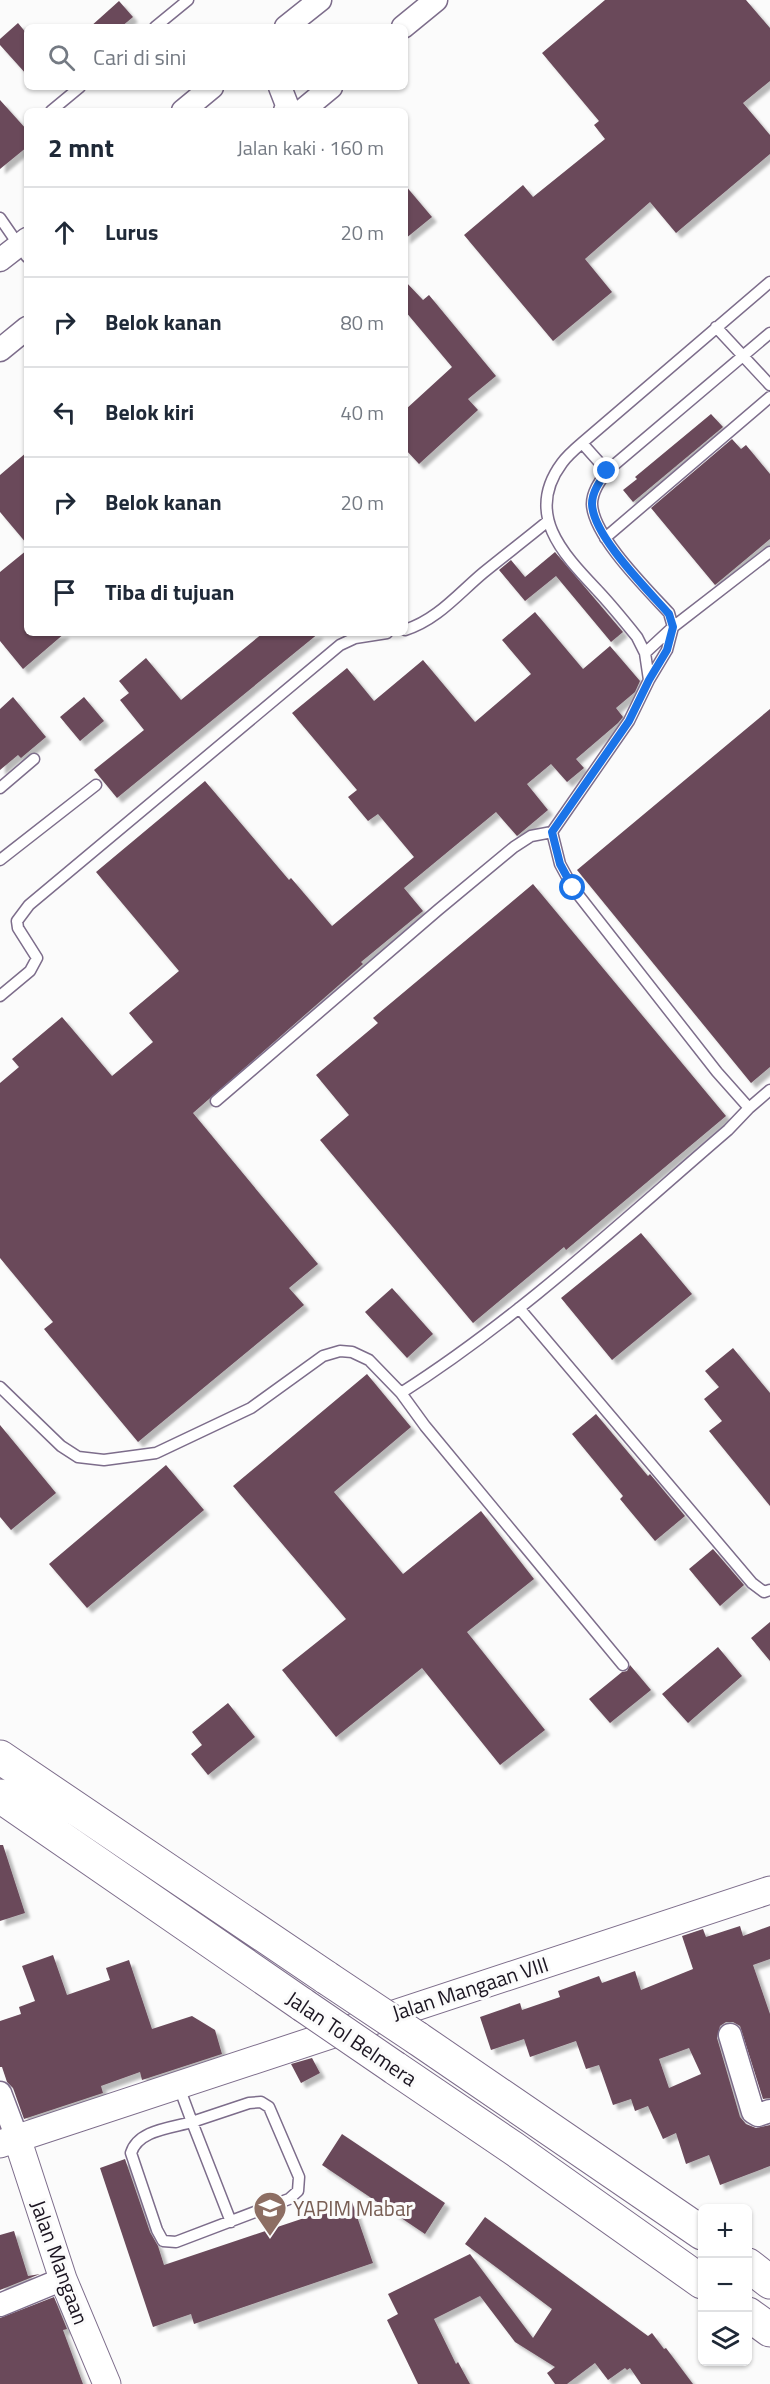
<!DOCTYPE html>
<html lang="id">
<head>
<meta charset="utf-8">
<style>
	:root { --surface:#fff; --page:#f2f2f3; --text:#1f2937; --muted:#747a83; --line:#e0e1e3 }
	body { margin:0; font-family:"Titillium Web",sans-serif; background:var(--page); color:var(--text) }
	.controls { position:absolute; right:18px; bottom:18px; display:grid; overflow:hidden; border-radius:9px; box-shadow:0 2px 4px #0004 }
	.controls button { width:54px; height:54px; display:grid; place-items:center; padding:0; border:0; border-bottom:2px solid var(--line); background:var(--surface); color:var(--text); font:30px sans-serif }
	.stop { position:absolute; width:18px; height:18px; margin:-14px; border:4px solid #1a73e8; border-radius:50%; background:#fff }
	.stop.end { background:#1a73e8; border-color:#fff; box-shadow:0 2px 6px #0008 }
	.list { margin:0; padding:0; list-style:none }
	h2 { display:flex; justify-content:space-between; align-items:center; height:78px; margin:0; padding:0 24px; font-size:26px }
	h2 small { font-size:20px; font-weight:400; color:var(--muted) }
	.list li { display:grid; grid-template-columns:39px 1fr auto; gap:18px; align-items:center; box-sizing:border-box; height:90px; padding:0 24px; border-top:2px solid var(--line) }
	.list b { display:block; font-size:22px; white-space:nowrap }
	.list em { font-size:20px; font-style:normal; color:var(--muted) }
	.icon { flex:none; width:33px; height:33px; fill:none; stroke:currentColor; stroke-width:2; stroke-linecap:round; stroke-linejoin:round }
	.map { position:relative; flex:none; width:770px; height:2384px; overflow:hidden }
	.search { position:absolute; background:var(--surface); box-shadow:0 2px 4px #0004; left:24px; top:24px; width:384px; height:66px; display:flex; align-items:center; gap:15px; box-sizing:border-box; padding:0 21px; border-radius:9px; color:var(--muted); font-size:22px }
	.panel { position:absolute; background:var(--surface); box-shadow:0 2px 4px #0004; left:24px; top:108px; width:384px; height:528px; border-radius:9px }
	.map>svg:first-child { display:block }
</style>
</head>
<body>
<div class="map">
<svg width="770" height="2384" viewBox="0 0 770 2384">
	<defs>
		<filter id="shadow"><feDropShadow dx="5" dy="5" stdDeviation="1.5" flood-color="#0004"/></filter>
	</defs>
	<rect width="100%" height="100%" fill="#fbfbfb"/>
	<path fill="#6a4a5a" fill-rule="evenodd" filter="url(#shadow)" d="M605,0H746L770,28V81L743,103L770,135V154L676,233L650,202L585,259L612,292L553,341L464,235L523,185L533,197L605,139L594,125L599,121L542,53Z
		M119,1L133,17L121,27H90Z
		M18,23L27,34V75L0,45V39Z
		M0,100L27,130V147L0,169Z
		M405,185L432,217L405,239Z
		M405,281L423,300L429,295L496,376L468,399L478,410L419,464L405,449V410L452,367L405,311Z
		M711,414L723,427L633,502L623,490L637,479L635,477Z
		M732,439L741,449L746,445L770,474V539L715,585L651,508Z
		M27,452V544L0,512V475Z
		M27,550V633H65L23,669L0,641V572Z
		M555,552L623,632L611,642L556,576L525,601L499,570L511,560L525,577Z
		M535,612L583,669L610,646L640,681L635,692L616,708L623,717L618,723L576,759L584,768L567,782L551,764L527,784L548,810L517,836L496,812L404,888L423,911L361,962L363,964L193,1113L318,1264L289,1288L304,1305L138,1442L44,1329L53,1322L0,1258V1083L19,1067L12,1059L62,1017L112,1076L153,1042L129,1013L179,971L96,872L205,781L289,880L291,878L332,926L414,857L378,814L368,821L348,797L357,790L292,713L347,668L374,701L423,660L475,722L531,674L502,640Z
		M263,633H319L117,798L94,770L144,730L120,700L129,693L119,681L146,658L181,700Z
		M13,697L46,737L21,758L18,755L0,770V709Z
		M84,697L104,721L80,741L60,717Z
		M770,709V1067L751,1083L577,870Z
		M533,884L726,1116L566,1250L564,1247L473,1323L320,1140L349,1115L316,1075L378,1023L373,1018Z
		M641,1233L692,1294L612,1360L561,1298Z
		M392,1288L433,1334L407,1358L365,1312Z
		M733,1348L770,1393V1506L709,1431L722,1421L704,1399L719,1387L705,1371Z
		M367,1374L411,1427L334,1492L403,1574L481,1511L534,1579L467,1632L545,1730L500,1765L422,1668L336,1737L282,1670L346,1619L233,1486Z
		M596,1414L648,1476L650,1474L685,1516L655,1541L620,1499L623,1496L572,1434Z
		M0,1425L56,1493L11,1530L0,1517Z
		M166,1465L204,1510L87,1608L49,1564Z
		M713,1549L744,1585L720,1606L689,1569Z
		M770,1622V1661L751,1638Z
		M718,1647L742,1676L688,1723L662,1694Z
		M630,1665L651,1690L610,1723L589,1699L622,1672L627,1671Z
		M228,1703L255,1737L208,1775L191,1754L202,1745L192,1732Z
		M0,1845H3L25,1913L0,1921Z
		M740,1926L743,1936L770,1926V1959L753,1965L770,2014V2098L763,2099L740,2026L733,2022H726L720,2026L717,2038L740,2117L746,2124L756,2128L770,2125V2166L720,2185L709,2155L686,2164L676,2133L663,2139L648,2106L635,2111L631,2099L613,2105L599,2065L586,2069L576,2041L530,2057L524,2039L491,2050L480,2017L520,2003L522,2010L560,1997L558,1991L599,1976L602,1983L635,1971L641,1990L693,1969L682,1936L703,1929L706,1937ZM689,2048L701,2074L669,2088L659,2059Z
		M53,1955L67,1995L110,1980L106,1968L129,1960L152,2029L192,2016L215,2030L222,2054L142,2080L140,2072L101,2086L103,2093L24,2119L13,2088L7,2082L2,2067H0V2021L21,2014L19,2007L35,2001L22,1966Z
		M312,2058L320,2073L301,2083L291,2064Z
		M342,2134L445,2203L425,2234L322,2165Z
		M125,2159L150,2232L158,2246L164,2265L352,2202L373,2263L194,2324L191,2314L153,2327L100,2168Z
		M485,2217L648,2336L652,2333L664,2349L666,2348L693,2384H641L630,2368L627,2370L625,2368L608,2380L595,2363L567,2384H555L547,2373L555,2367L515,2342L480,2296L434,2319L456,2364L458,2362L470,2384H418L387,2320L398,2314L388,2294L470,2254L533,2338L552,2309L465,2244Z
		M14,2231L28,2276L40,2274L0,2290V2235Z
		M54,2297L67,2329L63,2330L83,2384H0V2318Z"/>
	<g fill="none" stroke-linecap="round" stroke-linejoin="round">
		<defs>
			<path id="service" d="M155,27L188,0
				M51,111L80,87
				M0,218L27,257
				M716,327L770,385
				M582,443L607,471
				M605,538L770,397
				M405,630C437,620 458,594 483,573C504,556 526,539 548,521
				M645,653L673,627L770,552
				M649,680L645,653L637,637C625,622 612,606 598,591C563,554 524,514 562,463C567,456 575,449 582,443L770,282
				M0,788L34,759
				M0,860L96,785
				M0,996L30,971L37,958L18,928L17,921L29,905L340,645L355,638L387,633
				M216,1101L438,910L514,847L531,836L552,832L629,721L649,680L667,650L673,627L669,613C647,589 593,536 592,504C592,492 600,481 607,471L770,333
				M749,1108L770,1090
				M519,1308L752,1583L764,1592L770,1590
				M0,1387L61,1446L78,1457L104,1460L156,1453L251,1408L323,1356L340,1351L352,1352L369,1360L401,1393C519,1318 622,1221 728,1130L749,1108L717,1072L573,888L560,864L552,832
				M401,1393L425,1426L623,1665
				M179,2087L192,2122C171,2128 138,2130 131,2153L157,2230L163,2241L176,2242L289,2199L298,2191L299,2177L269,2107L261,2102L249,2103L192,2122L231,2222"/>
			<path id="minor" d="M286,27L320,0
				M403,27L436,0
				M280,87L287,105L285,111
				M183,111L212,87
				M302,111L331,87
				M0,260L27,239
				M0,350L27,328
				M730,2035L753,2112L758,2115L770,2111
				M0,2093L17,2138
				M0,2305L63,2279"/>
			<path id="tertiary" d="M17,2138L63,2279L107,2384
				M0,2144L770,1890"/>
			<path id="motorway" d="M0,1757L327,1978
				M0,1796L303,2005
				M417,2038L702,2233
				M395,2068L513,2148L702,2282
				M748,2265L770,2282
				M748,2314L770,2330"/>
		</defs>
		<use href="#service" stroke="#7d6d8b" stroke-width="13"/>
		<use href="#minor" stroke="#7d6d8b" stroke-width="25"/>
		<use href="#tertiary" stroke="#7d6d8b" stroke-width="29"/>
		<use href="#motorway" stroke="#7d6d8b" stroke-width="35"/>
		<use href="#service" stroke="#fff" stroke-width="10"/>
		<use href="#minor" stroke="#fff" stroke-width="22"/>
		<use href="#tertiary" stroke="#fff" stroke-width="27"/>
		<use href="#motorway" stroke="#fff" stroke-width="33"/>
		<defs>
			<path id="motorway-bridge" d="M327,1978L417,2038
				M303,2005L395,2068"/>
		</defs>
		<use href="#motorway-bridge" stroke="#7d6d8b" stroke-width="35" stroke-linecap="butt"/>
		<use href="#motorway-bridge" stroke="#fff" stroke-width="33"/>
	</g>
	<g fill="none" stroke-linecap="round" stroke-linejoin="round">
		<path stroke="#1a73e8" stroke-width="8" d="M573,888L560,864L552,832L629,721L649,680L667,650L673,627L669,614C647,589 593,536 592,504C592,492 600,481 607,471"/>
	</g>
	<defs>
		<symbol id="school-pin" viewBox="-11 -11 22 30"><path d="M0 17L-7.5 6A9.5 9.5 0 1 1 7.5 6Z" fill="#8d6e63" stroke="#fbfbfb"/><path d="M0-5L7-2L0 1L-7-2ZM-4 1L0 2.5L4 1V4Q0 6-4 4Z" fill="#fff"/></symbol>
	</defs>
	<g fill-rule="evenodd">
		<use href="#school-pin" x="251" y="2189" width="38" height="52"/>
	</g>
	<g text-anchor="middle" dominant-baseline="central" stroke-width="6" stroke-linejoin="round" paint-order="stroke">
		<g font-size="21" fill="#1b1521" stroke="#fbfbfb">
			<text transform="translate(470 1988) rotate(-18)">Jalan Mangaan VIII</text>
			<text transform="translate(352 2038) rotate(34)">Jalan Tol Belmera</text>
			<text transform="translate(60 2262) rotate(70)">Jalan Mangaan</text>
		</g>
		<g font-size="21" fill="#785e54" stroke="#fbfbfb" text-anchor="start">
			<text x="293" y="2208">YAPIM Mabar</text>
		</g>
	</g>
</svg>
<div class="controls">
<button>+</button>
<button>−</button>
<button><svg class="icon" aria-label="layers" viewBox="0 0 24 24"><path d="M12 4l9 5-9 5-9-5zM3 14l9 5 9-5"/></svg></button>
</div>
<div class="stop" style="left:573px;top:888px"></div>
<div class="stop end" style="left:607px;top:471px"></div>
<div class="search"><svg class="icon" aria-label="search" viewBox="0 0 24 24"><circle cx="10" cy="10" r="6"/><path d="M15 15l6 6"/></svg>Cari di sini</div>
<section class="panel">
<h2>2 mnt<small>Jalan kaki · 160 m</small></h2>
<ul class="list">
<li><svg class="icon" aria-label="ahead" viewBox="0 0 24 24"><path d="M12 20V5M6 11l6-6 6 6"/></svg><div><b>Lurus</b></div><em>20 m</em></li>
<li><svg class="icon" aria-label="right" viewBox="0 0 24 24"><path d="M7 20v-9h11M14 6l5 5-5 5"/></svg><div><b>Belok kanan</b></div><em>80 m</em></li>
<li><svg class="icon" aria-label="left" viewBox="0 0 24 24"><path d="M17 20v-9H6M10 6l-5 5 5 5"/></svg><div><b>Belok kiri</b></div><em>40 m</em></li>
<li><svg class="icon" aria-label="right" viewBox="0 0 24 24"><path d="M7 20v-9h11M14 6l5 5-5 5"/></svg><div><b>Belok kanan</b></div><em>20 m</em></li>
<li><svg class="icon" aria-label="arrive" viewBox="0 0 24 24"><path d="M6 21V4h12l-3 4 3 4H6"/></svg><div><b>Tiba di tujuan</b></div></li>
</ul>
</section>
</div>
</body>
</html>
